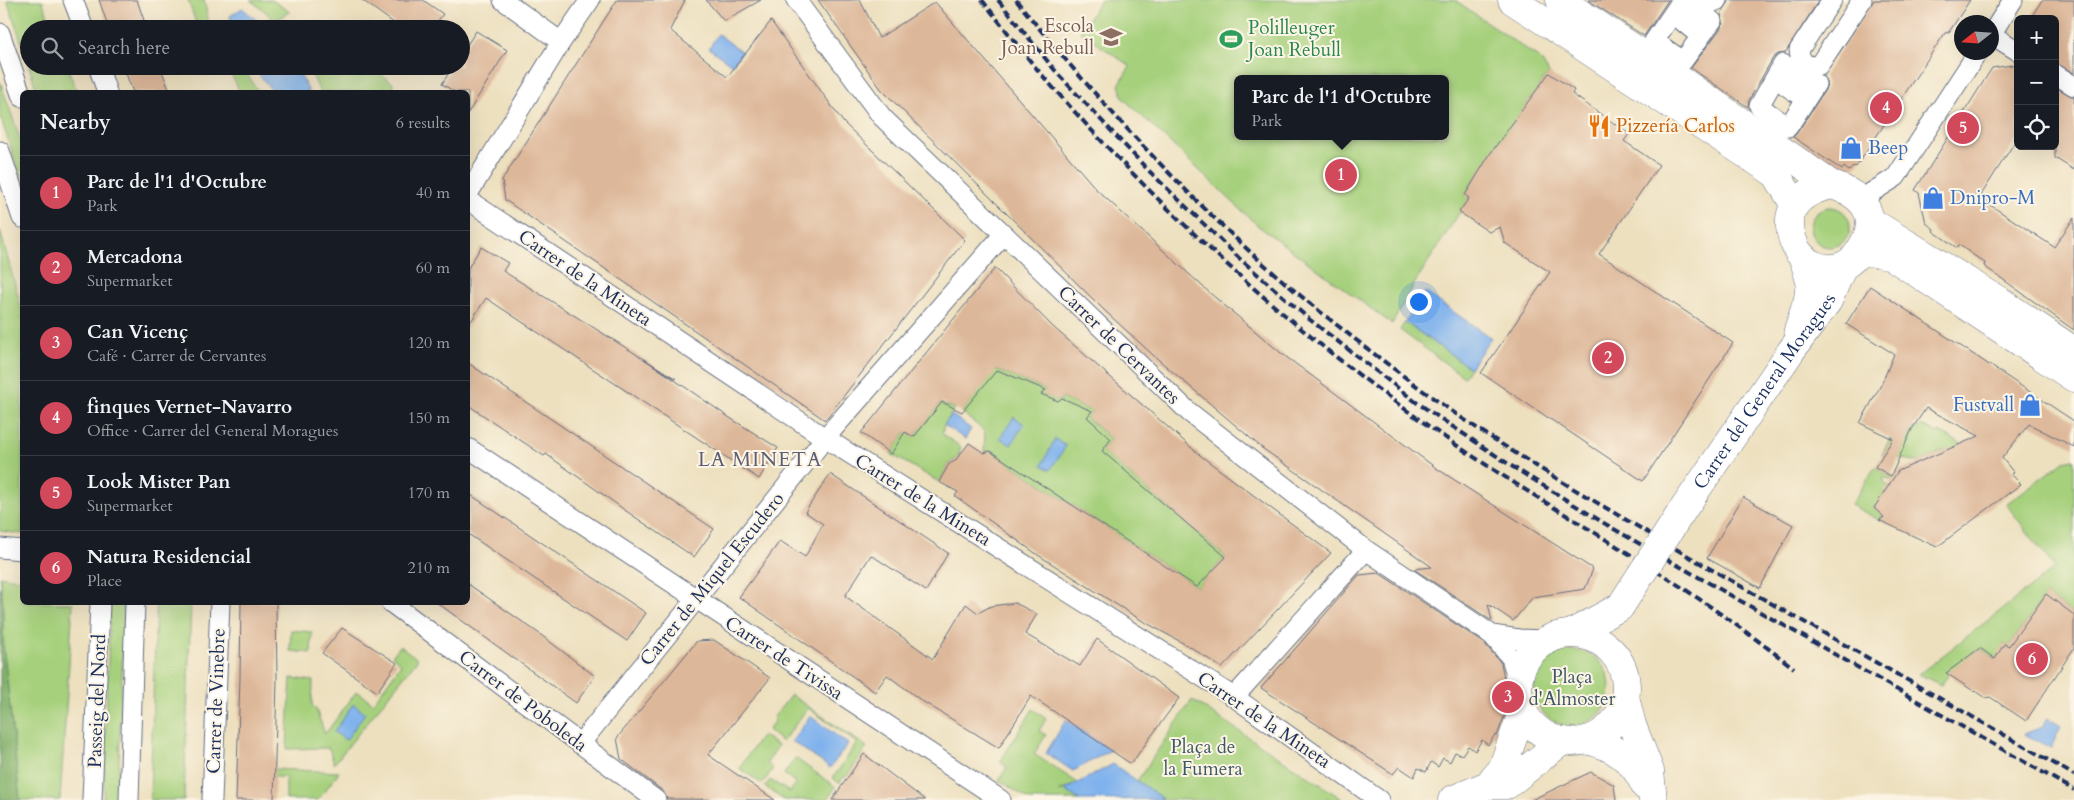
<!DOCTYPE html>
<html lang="en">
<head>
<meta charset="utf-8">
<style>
	:root { --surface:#171b24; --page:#20242c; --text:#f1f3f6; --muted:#9ea1a6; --line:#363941; --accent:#d1495b }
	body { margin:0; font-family:Cardo,serif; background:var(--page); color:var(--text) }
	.controls { position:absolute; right:15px; top:15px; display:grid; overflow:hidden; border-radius:8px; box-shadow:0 5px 20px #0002 }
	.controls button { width:45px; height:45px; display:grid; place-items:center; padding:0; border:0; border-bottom:1px solid var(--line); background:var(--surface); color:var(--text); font:25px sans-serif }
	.compass { position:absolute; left:1954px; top:15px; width:45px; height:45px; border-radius:50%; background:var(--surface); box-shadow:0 5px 20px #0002; rotate:253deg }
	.you { position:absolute; left:1418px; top:301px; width:18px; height:18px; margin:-12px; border:4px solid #fff; border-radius:50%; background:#1a73e8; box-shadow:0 0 0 8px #1a73e833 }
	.badge { display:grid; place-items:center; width:32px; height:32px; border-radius:50%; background:var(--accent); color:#fff; font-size:16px; font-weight:700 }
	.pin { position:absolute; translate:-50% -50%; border:2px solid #fff; box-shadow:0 1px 5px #0006 }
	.popup { position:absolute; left:1234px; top:75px; width:215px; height:65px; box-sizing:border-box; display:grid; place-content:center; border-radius:8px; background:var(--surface); filter:drop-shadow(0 1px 4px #0005); font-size:16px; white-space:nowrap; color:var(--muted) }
	.popup b { font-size:19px; color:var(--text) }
	.popup::after { content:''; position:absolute; left:50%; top:100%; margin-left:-10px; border:10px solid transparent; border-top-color:var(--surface) }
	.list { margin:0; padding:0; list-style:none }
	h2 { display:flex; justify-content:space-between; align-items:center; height:65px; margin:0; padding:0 20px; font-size:21px }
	h2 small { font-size:16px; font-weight:400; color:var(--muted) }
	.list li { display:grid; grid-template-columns:32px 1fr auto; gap:15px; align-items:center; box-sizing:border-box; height:75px; padding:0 20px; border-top:1px solid var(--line) }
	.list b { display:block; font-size:19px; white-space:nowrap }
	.list p { margin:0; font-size:16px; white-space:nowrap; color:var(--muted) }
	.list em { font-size:16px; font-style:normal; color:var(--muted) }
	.icon { flex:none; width:28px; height:28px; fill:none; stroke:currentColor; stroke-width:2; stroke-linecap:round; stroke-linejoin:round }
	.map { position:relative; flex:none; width:2074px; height:800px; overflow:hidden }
	.search { position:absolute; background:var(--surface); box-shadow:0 5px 20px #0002; left:20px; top:20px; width:450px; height:55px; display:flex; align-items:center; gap:12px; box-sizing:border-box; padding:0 18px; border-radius:28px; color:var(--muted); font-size:19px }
	.panel { position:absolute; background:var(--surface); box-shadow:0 5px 20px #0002; left:20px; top:90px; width:450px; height:515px; border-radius:8px }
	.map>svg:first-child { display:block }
</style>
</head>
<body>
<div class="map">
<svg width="2074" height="800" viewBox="0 0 2074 800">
	<rect width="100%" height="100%" fill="#fcf5e5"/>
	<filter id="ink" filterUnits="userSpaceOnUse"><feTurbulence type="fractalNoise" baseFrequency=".02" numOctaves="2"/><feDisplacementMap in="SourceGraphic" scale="10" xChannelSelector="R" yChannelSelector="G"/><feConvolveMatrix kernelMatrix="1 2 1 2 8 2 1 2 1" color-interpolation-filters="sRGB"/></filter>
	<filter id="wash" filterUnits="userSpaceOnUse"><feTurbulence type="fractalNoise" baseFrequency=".0096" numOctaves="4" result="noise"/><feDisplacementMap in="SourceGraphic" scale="20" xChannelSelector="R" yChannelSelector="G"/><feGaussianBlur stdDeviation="1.12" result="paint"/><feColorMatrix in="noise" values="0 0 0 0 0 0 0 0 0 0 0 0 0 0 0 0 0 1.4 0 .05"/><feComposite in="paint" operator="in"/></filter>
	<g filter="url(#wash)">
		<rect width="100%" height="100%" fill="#ede0bf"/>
		<path fill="#a6d07c" stroke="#60806d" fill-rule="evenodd" d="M7,0H42L53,29H29V64Z
			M188,0H204L210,29H198Z
			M250,0H272L290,12L274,21L266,12Z
			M1101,0H1455L1541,60L1549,73L1490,155L1465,195L1469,198L1416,281L1392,324L1257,225L1124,99L1119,85L1130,66L1080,32ZM1237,79H1445V136H1237Z
			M29,66H67L77,92H37Z
			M241,66L259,92H240L227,67Z
			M308,66H369L393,83L394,91L320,92Z
			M0,81L22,144V181L0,116Z
			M1810 227a20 20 0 1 1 40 0a20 20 0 1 1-40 0Z
			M0,230L22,310V534L0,531Z
			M1405,322L1470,368L1464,377L1400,330Z
			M994,369L1046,390L1042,394L1058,401L1062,398L1092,411L1087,418L1111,439L1102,451L1226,557L1197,587L990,451L984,453L985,432L962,412Z
			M940,404L955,408L944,425L942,434L961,447L958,457L949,464L939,482L891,454L905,432L914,437Z
			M1921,425L1936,433L1939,432L1962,444L1951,453L1946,450L1919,462L1882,455L1890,438L1892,441L1912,429H1918Z
			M2074,459V615L2046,594L2009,646L2004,644L1997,660L1981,649L1978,653L1954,668L1941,685L1919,674L2055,568L2006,504L2064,461Z
			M1875,467L1898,480L1883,478L1884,483L1891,487L1874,508L1884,517L1879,520L1851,505Z
			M0,576L22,580V602L73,603L60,800H20L3,644V606Z
			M118,603H121L124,607L118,800H103L110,607L112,604Z
			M156,603H191L184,800H150Z
			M291,630L312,632L311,653L290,651Z
			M400,646L418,659L334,764L329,748L287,749L291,678L313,681L312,705L316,709L325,734L357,691L373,703L401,664L392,656Z
			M1534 688a38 38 0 1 1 76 0a38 38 0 1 1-76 0Z
			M791,695L867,747L846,777H844L839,783L833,778L857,743L808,708L782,742L768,730L775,720L773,718Z
			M1192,700L1344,800H1162L1137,781Z
			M1033,709L1046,719L1039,731L1046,735L1034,754L1078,783L1059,792L1065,790L1079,800H1029L999,780L1007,767L1000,762Z
			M762,735L778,746L767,763L773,769L762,784L739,768Z
			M795,758L836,787L827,800H784L765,787L770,780L790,792L796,783L784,774Z
			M274,769L339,772L318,800H286V777H274Z"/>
		<path fill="#84b26c" stroke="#507065" d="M0,586L3,606V644L20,800H0Z"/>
		<path fill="#80b2ed" stroke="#4e70a6" d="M242,8L266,28L233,29L230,16Z
			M718,34L742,52L732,65L709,48Z
			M252,66H296L309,92H273Z
			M1425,292L1491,338L1470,368L1405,322Z
			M952,415L971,429L965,439L944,425Z
			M1014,417L1024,424L1011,445L1000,438Z
			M1055,439L1066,446L1050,470L1042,465Z
			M353,704L365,713L346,740L334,732Z
			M810,716L848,744L830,768L792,741Z
			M2048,718L2061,726L2051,748L2024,734L2042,727Z
			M1066,720L1110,750H1111L1073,771L1046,753Z
			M1113,764L1163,799L1079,800L1065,790Z"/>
		<g id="blocks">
			<path fill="#ddb799" d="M99,0H137L147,29H109Z
				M362,0H423L443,14L432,29H402Z
				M617,0H685L670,30L727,77L771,21L843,122L965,240L825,420L505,200L502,180Z
				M706,0H761L724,21Z
				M818,0H860L879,38L935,2L1097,190L1211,294L1281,353L1436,468L1593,569L1585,589L1533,597L1513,621L1488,604L1492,621L1414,569L1432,567L1262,448L1153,355L1105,311L881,89Z
				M1588,0H1668L1644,36Z
				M1730,0H1819L1785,53L1778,54L1773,58L1749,100L1748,107L1691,68L1721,28L1723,22L1721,14Z
				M1874,0H1970L1949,32L1945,33L1856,167L1854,166L1849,171L1844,167L1842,170L1793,137L1797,133L1825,90L1827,84L1824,76Z
				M2042,0H2074V73L2055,63V19H2030Z
				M476,31L507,50L468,113V92H455L442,84L453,66H461V54Z
				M2018,64V137L1981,195L1989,199L1987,203L2054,247L2074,218V330L1984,266L1985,263L1959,245L1957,248L1933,231L1934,229L1926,223L1919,193L1915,190L1992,68Z
				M123,66H160L170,92H133Z
				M1549,73L1574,90L1572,94L1629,134L1624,141L1659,165L1599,254L1733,343L1643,481L1481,373L1550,272L1505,243L1500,227L1489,232L1459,212L1469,198L1465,195L1490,154Z
				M2055,87L2074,97V170L2055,158Z
				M481,247L508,263L503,271L676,379L644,359L730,418L778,448L759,479L486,298L468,326V268Z
				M995,268L1053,327L1201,456L1331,553L1222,668L1192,648L1141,620L1038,555L955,496L958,492L939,482L949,464L955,461L969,443L984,453L990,451L1197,587L1226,557L1102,451L1111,439L1087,417L1092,411L1062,398L1058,401L1041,394L1046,390L997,370L962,412L942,402L914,437L905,432L891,454L861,433Z
				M1870,286L2074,421V447L2029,424L2002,458L2014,473L2011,474L2021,484L1937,547L1879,520L1884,517L1874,508L1898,471L1979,436L1926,408L1912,429L1891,476L1875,467L1893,439L1860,423L1882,383L1894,354L1846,324Z
				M468,363L714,529L694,557L629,513L546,454L544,456L468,405Z
				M830,474L948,553L926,591L871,555L845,596L933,659L966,604L978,613L991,606L1015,603L1037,614L1025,634L1080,666L1097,639L1179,698L1131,764L1031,696L999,748L922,701L887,675L875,692L739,597L780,541L805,557L823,524L805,512Z
				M468,493L646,613L627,641L468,534Z
				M1743,497L1793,525L1760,588L1707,558Z
				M1379,573L1484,643L1501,663L1509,703L1497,736L1495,735L1488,745L1482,740L1475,751L1468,746L1462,755L1455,752L1450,762L1443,758L1438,767L1431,762L1426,772L1418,768L1414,777L1399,767L1393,774L1261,688L1359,575Z
				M468,584L537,632L595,676L576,703L436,602H468Z
				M2046,594L2074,615V648L2026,721L1990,697L1986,698L1976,691L1975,692L1946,673L1980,648L1995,659L2004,644L2009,646Z
				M241,602H276L277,678L274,800H236L240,677Z
				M342,628L397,663L377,692L322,653Z
				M714,640L770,678L708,755L775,800L667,799L663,791L621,759L617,738L697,641Z
				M864,754L925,800H832Z
				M1591,772L1614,785L1616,800H1531Z"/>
		</g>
	</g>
	<g filter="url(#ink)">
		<use href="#blocks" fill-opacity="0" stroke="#646d80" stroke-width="1"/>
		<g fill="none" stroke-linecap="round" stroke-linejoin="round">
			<defs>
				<path id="street" d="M73,0L84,29
					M503,0L561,42
					M796,0L882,117L1189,412L1366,550L1492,635L1511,658L1518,680
					M1702,0L1709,4L1718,0
					M1832,0L1799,50C1800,62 1807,68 1819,65L1862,0
					M1680,3L1690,9L1682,21L1693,30L1703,15L1712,21L1683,61L1654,41Z
					M0,33L22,97
					M1992,33L2013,0
					M1992,35L2018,51
					M1783,64L1794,70L1785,85L1795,92L1806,77L1816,84L1788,127L1759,106Z
					M98,66L107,92
					M2055,74L2074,86
					M0,151L22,218
					M468,194L561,42L590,0
					M1861,199L1896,177L1978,52
					M468,200L825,438L1234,697L1379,800
					M468,448L1001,800
					M0,548L22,550
					M390,602L656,800
					M1492,635L1519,639L1546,640
					M1234,697L1366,550
					M580,744L825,438L1004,234
					M92,800L100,602
					M129,800L135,602
					M212,800L220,602"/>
				<path id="secondary" d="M1870,221L2003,303L2074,351
					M1860,251L1890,255L2074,378
					M1488,785L1502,769L1523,710
					M1452,800L1488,785H1507L1562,741"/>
				<g id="primary">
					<path d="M1512,0L1776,174L1794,204"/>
					<path d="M1560,0L1653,61L1832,185"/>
					<path d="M1832,185C1863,195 1881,215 1862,247C1858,254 1852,262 1844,265C1824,274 1801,263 1794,243C1781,208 1800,192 1832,185Z"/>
					<path d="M1798,330L1808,299L1810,281L1803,257"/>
					<path id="s1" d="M1680,514L1791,351L1828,301L1843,266"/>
					<path d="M1570,634L1620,607"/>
					<circle cx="1572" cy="688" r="54"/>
					<path d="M1625,697L1632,725L1650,771L1653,800"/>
					<path d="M1587,740C1614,746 1634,760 1645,786"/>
				</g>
			</defs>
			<use href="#street" stroke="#646d80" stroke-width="21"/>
			<use href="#secondary" stroke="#646d80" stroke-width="29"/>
			<use href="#primary" stroke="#646d80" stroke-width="29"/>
			<use href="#street" stroke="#fff" stroke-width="19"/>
			<use href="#secondary" stroke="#fff" stroke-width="28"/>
			<use href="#primary" stroke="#fff" stroke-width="28"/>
			<path stroke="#1b2f5e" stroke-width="4" stroke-dasharray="8 4" stroke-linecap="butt" d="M982,0C1004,27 1025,56 1049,83C1156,205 1277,317 1409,412C1498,477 1594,530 1686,590C1723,615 1759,641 1794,668
				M998,0L1058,74L1146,168L1239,258L1309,319L1416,402L1513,467L1612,528L2074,790
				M1016,0C1087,88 1163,171 1246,248C1301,299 1362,345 1422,390C1499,446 1582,494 1664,542C1800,621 1938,696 2074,775"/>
			<defs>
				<path id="primary-bridge" d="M1620,607L1680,514"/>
			</defs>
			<use href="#primary-bridge" stroke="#646d80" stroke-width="29" stroke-linecap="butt"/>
			<use href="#primary-bridge" stroke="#fff" stroke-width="28"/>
		</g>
	</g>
	<defs>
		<symbol id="school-bare" viewBox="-9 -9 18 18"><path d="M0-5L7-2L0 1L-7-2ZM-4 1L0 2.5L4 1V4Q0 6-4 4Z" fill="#8d6e63" stroke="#fcf5e5" stroke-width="2.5" paint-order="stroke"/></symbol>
		<symbol id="stadium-bare" viewBox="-9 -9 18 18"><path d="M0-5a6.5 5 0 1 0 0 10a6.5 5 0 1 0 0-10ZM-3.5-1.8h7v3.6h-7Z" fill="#2e9e5b" stroke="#fcf5e5" stroke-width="2.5" paint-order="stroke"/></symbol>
		<symbol id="restaurant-bare" viewBox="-9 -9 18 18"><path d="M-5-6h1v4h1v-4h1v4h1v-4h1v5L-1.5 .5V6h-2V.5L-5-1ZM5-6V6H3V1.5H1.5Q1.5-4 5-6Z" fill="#e8710a" stroke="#fcf5e5" stroke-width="2.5" paint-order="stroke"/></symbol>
		<symbol id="shop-bare" viewBox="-9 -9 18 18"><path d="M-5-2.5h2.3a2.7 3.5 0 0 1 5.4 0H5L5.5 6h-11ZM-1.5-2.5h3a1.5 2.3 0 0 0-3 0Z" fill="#3f7fe0" stroke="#fcf5e5" stroke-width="2.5" paint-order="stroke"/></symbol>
	</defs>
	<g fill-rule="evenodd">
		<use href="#school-bare" x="1095" y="21" width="32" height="32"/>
		<use href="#stadium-bare" x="1215" y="23" width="32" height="32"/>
		<use href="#restaurant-bare" x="1583" y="110" width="32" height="32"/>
		<use href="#shop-bare" x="1835" y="132" width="32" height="32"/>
		<use href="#shop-bare" x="1917" y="182" width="32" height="32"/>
		<use href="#shop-bare" x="2014" y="389" width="32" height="32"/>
	</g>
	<g text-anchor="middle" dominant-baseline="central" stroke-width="4" stroke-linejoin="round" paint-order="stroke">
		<g font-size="19" fill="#785e54" stroke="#fcf5e5" text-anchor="end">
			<text x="1094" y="26">Escola<tspan x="1094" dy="22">Joan Rebull</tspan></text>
		</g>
		<g font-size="19" fill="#27864d" stroke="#fcf5e5" text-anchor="start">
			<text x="1248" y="28">Polilleuger<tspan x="1248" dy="22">Joan Rebull</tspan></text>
		</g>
		<g font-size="19" fill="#c56008" stroke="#fcf5e5" text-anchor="start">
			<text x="1616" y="126">Pizzería Carlos</text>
		</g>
		<g font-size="19" fill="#366cbe" stroke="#fcf5e5" text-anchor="start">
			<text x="1868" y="148">Beep</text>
			<text x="1950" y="198">Dnipro-M</text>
			<text x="2014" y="405" text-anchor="end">Fustvall</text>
		</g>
		<g font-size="19" fill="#1b2f5e" stroke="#fcf5e5">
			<text transform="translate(585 278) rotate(34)">Carrer de la Mineta</text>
			<text transform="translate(1119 345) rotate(44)">Carrer de Cervantes</text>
			<text stroke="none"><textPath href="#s1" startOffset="149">Carrer del General Moragues</textPath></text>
			<text transform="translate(923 500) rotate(32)">Carrer de la Mineta</text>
			<text transform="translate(712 579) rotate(-51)">Carrer de Miquel Escudero</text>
			<text transform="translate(784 658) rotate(33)">Carrer de Tivissa</text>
			<text transform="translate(97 701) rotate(-88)">Passeig del Nord</text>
			<text transform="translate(216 701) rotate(-88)">Carrer de Vinebre</text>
			<text transform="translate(523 701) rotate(37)">Carrer de Poboleda</text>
			<text transform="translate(1264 720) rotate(34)">Carrer de la Mineta</text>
		</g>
		<g font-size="19" fill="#3e5766" stroke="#fcf5e5">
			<text x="1572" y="677">Plaça<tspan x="1572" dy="22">d'Almoster</tspan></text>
			<text x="1203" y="747">Plaça de<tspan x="1203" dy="22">la Fumera</tspan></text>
		</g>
		<g font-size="20" letter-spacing="1" fill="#5f5f73" stroke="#fcf5e5">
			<text x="760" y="459">LA MINETA</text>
		</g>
	</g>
</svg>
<div class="controls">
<button>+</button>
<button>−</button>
<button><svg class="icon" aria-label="locate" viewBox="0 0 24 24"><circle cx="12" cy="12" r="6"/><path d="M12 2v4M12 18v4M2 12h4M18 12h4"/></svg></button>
</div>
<svg class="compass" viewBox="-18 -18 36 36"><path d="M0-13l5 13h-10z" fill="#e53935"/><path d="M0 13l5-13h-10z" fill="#9ea1a6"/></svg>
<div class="you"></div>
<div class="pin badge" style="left:1341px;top:175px">1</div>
<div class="popup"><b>Parc de l'1 d'Octubre</b>Park</div>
<div class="pin badge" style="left:1608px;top:358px">2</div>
<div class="pin badge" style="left:1508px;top:697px">3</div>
<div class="pin badge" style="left:1886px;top:108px">4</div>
<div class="pin badge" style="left:1963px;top:128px">5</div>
<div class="pin badge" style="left:2032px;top:659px">6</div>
<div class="search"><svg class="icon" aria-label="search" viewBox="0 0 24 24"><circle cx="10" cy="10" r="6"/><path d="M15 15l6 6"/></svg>Search here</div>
<section class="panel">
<h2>Nearby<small>6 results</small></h2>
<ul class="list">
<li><span class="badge">1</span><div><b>Parc de l'1 d'Octubre</b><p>Park</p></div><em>40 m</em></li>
<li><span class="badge">2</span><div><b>Mercadona</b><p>Supermarket</p></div><em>60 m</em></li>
<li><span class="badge">3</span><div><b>Can Vicenç</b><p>Café · Carrer de Cervantes</p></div><em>120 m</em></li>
<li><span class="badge">4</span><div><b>finques Vernet-Navarro</b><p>Office · Carrer del General Moragues</p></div><em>150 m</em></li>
<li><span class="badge">5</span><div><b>Look Mister Pan</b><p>Supermarket</p></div><em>170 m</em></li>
<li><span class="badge">6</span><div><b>Natura Residencial</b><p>Place</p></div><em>210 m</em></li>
</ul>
</section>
</div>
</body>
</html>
